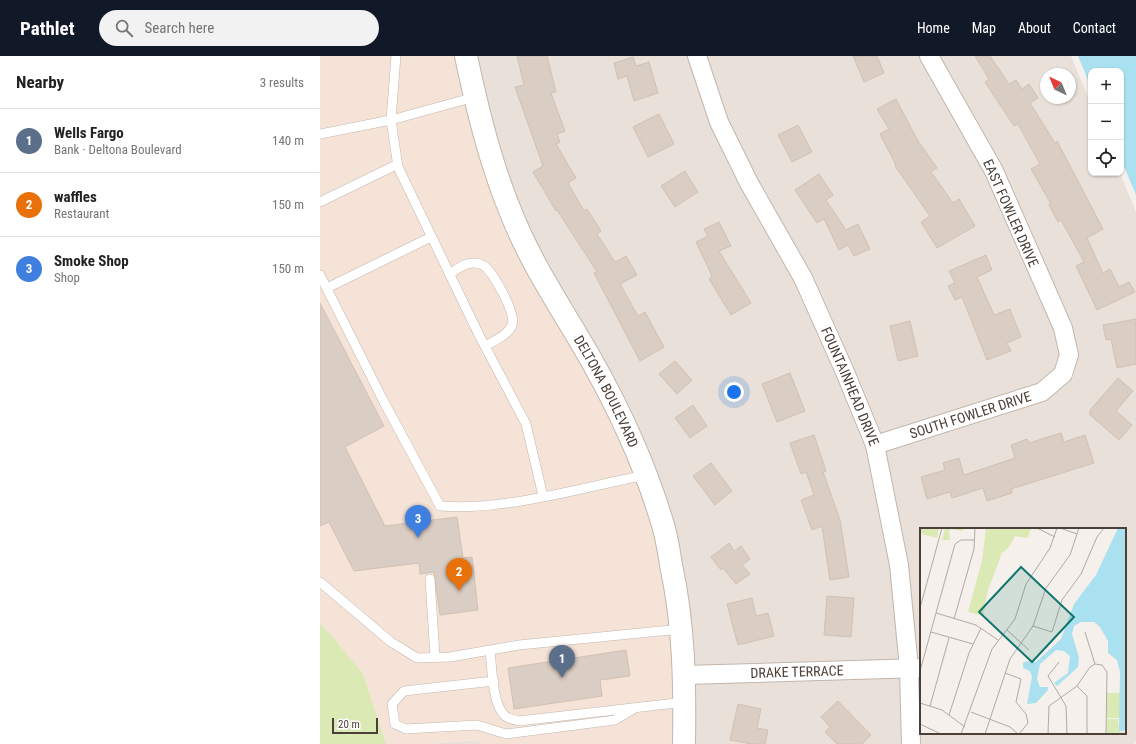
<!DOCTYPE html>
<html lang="en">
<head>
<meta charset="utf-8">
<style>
	:root { --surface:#fff; --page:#f2f2f2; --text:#222; --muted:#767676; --line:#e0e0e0; --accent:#111827 }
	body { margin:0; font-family:"Roboto Condensed",sans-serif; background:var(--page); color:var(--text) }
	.controls { position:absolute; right:12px; top:12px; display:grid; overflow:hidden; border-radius:8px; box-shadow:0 1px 3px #0004 }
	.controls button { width:36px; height:36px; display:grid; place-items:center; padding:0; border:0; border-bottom:1px solid var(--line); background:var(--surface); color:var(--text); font:20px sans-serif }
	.compass { position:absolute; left:720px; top:12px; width:36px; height:36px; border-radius:50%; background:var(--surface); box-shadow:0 1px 3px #0004; rotate:317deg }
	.scale { position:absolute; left:12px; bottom:10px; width:46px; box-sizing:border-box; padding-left:4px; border:2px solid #4a4039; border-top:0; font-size:11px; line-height:14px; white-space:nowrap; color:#4a4039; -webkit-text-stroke:3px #fff; paint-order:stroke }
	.you { position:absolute; left:414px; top:336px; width:14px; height:14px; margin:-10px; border:3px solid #fff; border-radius:50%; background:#1a73e8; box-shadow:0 0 0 6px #1a73e833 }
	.badge { display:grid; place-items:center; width:26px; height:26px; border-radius:50%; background:var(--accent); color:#fff; font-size:13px; font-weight:700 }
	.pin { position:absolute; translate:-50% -33px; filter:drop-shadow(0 1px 2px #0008) }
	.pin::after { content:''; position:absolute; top:21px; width:14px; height:12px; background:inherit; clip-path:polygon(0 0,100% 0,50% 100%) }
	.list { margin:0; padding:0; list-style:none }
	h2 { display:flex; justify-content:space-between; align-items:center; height:52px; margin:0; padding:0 16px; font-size:17px }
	h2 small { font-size:13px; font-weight:400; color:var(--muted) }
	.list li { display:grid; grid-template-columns:26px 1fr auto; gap:12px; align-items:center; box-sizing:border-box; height:64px; padding:0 16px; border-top:1px solid var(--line) }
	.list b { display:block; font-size:15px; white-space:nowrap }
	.list p { margin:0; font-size:13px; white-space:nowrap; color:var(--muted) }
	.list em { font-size:13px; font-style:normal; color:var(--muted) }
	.icon { flex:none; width:22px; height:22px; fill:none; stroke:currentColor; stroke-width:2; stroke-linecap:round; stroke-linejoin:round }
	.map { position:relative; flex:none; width:816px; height:688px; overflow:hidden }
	header { display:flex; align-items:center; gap:24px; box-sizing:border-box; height:56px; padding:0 20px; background:var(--accent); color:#fff }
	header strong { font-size:19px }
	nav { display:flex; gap:22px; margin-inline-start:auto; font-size:14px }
	.search { width:280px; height:36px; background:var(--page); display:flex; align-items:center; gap:10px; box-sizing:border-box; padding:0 14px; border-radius:22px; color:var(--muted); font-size:15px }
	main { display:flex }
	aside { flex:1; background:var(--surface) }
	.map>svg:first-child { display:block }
</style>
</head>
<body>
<header>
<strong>Pathlet</strong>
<div class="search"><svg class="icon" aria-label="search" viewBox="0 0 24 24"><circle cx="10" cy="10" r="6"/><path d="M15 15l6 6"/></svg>Search here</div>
<nav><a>Home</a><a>Map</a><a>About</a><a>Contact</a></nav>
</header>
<main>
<aside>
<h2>Nearby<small>3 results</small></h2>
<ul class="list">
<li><span class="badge" style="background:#5c6f8a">1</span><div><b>Wells Fargo</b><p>Bank · Deltona Boulevard</p></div><em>140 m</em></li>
<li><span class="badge" style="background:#e8710a">2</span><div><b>waffles</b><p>Restaurant</p></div><em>150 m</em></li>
<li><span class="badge" style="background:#3f7fe0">3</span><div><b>Smoke Shop</b><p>Shop</p></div><em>150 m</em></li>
</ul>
</aside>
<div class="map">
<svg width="816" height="688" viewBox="0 0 816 688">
	<rect width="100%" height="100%" fill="#f5f0eb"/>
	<path fill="#e9e1d9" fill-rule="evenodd" d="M155,0H369L475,225L517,319L547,390L570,509L580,604L372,610L221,202L193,142Z
		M386,0H600L667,118L735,273L741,298L736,313L717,328L559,378L407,63Z
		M618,0H751L771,48V117H800L816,156V686L814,688H599L598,621H601V677H805V473H601V604H596L564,395L725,344L753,322L757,303ZM726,18H750V42H726Z
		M581,621L583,688H372L373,627Z
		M160,684V688H105Z"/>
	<path fill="#f6e3d7" d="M0,0H138L147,41L295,368L336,472L349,536L356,611L355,688H160L159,684L105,688H66L43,618L12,580L0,568Z"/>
	<path fill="#dbe9b5" d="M0,568L12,580L43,618L66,688H0Z"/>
	<path fill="#a9e1f0" d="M758,0H816V139L801,103V15H771V31Z"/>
	<path fill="#dacdc3" stroke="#d2c0b3" d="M197,0H227L236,36L231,37L245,75L237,78L240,86L236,88L256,122L248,127L264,155L267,153L281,175L277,178L295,206L306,200L317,219L300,228L318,260L325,256L344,291L320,305L274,217L277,216L237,154L236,155L213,116L223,110L195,31L204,29Z
		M533,0H557L564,17L544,26Z
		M655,0H670L689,28L696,24L702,33L709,28L718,42L710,47L735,87L737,85L783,173L767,182L783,217L790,213L799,231L809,226L815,236L777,254L756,210L764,206L741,164L738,166L729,149L731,148L711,113L720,108L698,68L694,70L665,26L669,23Z
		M313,1L316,10L329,6L338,37L314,45L307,20L298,23L294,7Z
		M576,43L598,85L617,112L611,116L633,147L639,143L655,170L617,192L601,166L610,160L575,110L576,109L560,78L569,73L557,53Z
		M339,58L354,88L328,101L313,71Z
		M478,69L492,96L472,106L458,79Z
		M365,115L378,136L355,151L341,130Z
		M499,118L513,139L506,144L526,174L538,168L550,193L534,200L528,189L519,194L504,163L497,167L475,134Z
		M399,166L411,190L399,195L431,247L411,259L389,223L392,220L376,186L388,180L384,173Z
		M666,199L672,214L657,221L674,259L690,253L701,281L687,287L691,295L667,304L642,241L635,244L628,230L635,227L629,215Z
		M0,247L64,370L25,391L65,470L137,461L143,502L152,501L158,554L120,559L114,516L100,518L99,507L34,515L9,466L0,470Z
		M816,263V308L797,312L791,283L786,284L783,269Z
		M590,265L598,300L578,305L570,270Z
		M355,305L372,324L357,338L339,318Z
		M470,317L485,355L457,366L442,328Z
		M798,322L813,335L796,355L812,369L799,384L770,359V354Z
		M373,349L387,370L370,382L355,362Z
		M741,377L744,386L765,379L774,407L691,433L692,437L667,445L663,432L632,442L630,436L607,443L601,421L625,414L623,407L639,402L644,419L695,402L691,389L707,383L709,387Z
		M494,379L506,415L503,416L520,464L529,521L510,524L502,470L492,474L481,444L494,439L486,416L481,418L470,387Z
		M391,407L412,435L395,449L373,420Z
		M409,487L414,495L421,490L430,503L422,509L430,518L416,528L403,512L401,514L391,501Z
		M507,540L534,542L531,581L504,579Z
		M432,542L436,560L448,557L454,580L418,589L407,548Z
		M306,594L310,620L280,624L282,640L194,653L188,612Z
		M518,645L551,679L542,688H517L505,676L510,671L501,661Z
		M418,648L441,653L437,672L448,674L445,688H431L410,684Z"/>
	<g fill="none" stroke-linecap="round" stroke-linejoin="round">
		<defs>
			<path id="service" d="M155,41L71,64L78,111L159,279L206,368L223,440
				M0,78L71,64L76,0
				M0,146L78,108
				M129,218C136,214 146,206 154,207C157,207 161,208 163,209C173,216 197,258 192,269C188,279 174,285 165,290
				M0,219L64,346L120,450C185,455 261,432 325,419
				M7,232L111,181
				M110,523L115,601
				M0,526L71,586L97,602L130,601L199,589L361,573
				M170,594C172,611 172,648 185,660C189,663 194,664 199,665L365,646
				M174,625L84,635L72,648L75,668L86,673L157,669L186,678L295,664L315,652"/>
			<g id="minor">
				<path id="s1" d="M377,0L399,66L429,127L483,222L525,316L555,389L579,509L589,612L591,688"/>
				<path id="s2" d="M555,389L722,336L743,318L749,299L743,272L674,115L609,0"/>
				<path id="s3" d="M365,619L600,612"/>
			</g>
			<g id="tertiary">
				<path id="s4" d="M146,0C161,71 179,141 214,206C232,240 254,273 273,307C301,357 327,415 343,469C347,482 349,496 351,509C364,569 365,626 364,688"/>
			</g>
		</defs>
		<use href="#service" stroke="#c1b6ad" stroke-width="10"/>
		<use href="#minor" stroke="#c1b6ad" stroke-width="20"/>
		<use href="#tertiary" stroke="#c1b6ad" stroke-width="24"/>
		<use href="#service" stroke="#fff" stroke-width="9"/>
		<use href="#minor" stroke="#fff" stroke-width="18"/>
		<use href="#tertiary" stroke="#fff" stroke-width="22"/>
	</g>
	<g text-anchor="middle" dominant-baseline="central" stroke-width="4" stroke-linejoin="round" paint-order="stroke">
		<g font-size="14" fill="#4a4039" stroke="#fff">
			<text transform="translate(691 157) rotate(66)">EAST FOWLER DRIVE</text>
			<text stroke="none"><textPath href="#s1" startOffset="365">FOUNTAINHEAD DRIVE</textPath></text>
			<text stroke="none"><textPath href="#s4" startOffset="366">DELTONA BOULEVARD</textPath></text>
			<text stroke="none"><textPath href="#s2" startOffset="100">SOUTH FOWLER DRIVE</textPath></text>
			<text stroke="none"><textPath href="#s3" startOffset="112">DRAKE TERRACE</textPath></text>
		</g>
	</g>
	<g transform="translate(600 472)">
		<rect width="206" height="206" fill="#f5f0eb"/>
		<path d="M0,0H19L17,10L2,6ZM25,0H45L42,3L31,1L29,3L30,12H22ZM66,0H111L108,10L95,8L89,19L82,25L68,62L63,88L48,84L62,33ZM187,165H200V190H187ZM187,191H198L199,205L206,203V206H187Z" fill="#dbe9b5"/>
		<path d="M198,0H206V202L199,204L200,144L197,132L188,125V113L180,99L174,94H161L154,98L152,106L159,130L158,139L137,158L134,155L148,145L150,128L144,123L136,122L120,136L117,151L120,159H128V162L116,175L107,176L112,149L110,143L103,140V135L107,133L116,134L141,111L154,76L176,47Z" fill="#a9e1f0"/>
		<path fill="none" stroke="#b1aaa4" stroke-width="1" d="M117,0L135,9M140,0L157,6M0,80L22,0M16,85L56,97L78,112M34,91L54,21L55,0M113,98L132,104L142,72L161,46L177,9L184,0M87,102L109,122M11,104L53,116M165,104L175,136M139,134L128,148L146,178L147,206M175,136L182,137L187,144L186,206M0,143L35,16L41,12H54M85,145L101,151L96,174L106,186L108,195L99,206M157,158L167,168V206M0,175L22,182L45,199M10,178L29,110M51,184L90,199L98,206M29,187L49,125L61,100M0,196L21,206M41,206L72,121L95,91L106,56L130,20L137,0M65,206L90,131L113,98L126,60L150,27L159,0M128,206L129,178L157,158L170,139L175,136"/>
		<path fill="#0f766e" fill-opacity="0.15" stroke="#0f766e" stroke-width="2" d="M101,39L154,89L112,134L59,84Z"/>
		<rect width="206" height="206" fill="none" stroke="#4a4039" stroke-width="2"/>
	</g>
</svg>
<div class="controls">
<button>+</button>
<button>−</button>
<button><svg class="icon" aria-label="locate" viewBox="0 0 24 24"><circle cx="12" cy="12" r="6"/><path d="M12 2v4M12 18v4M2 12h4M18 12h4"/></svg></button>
</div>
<svg class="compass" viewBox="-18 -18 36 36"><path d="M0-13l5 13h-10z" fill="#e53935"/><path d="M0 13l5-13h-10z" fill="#767676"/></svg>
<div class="scale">20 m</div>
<div class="you"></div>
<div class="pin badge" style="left:242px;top:622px;background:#5c6f8a">1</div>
<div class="pin badge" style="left:139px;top:535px;background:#e8710a">2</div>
<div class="pin badge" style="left:98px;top:482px;background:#3f7fe0">3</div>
</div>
</main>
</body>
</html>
